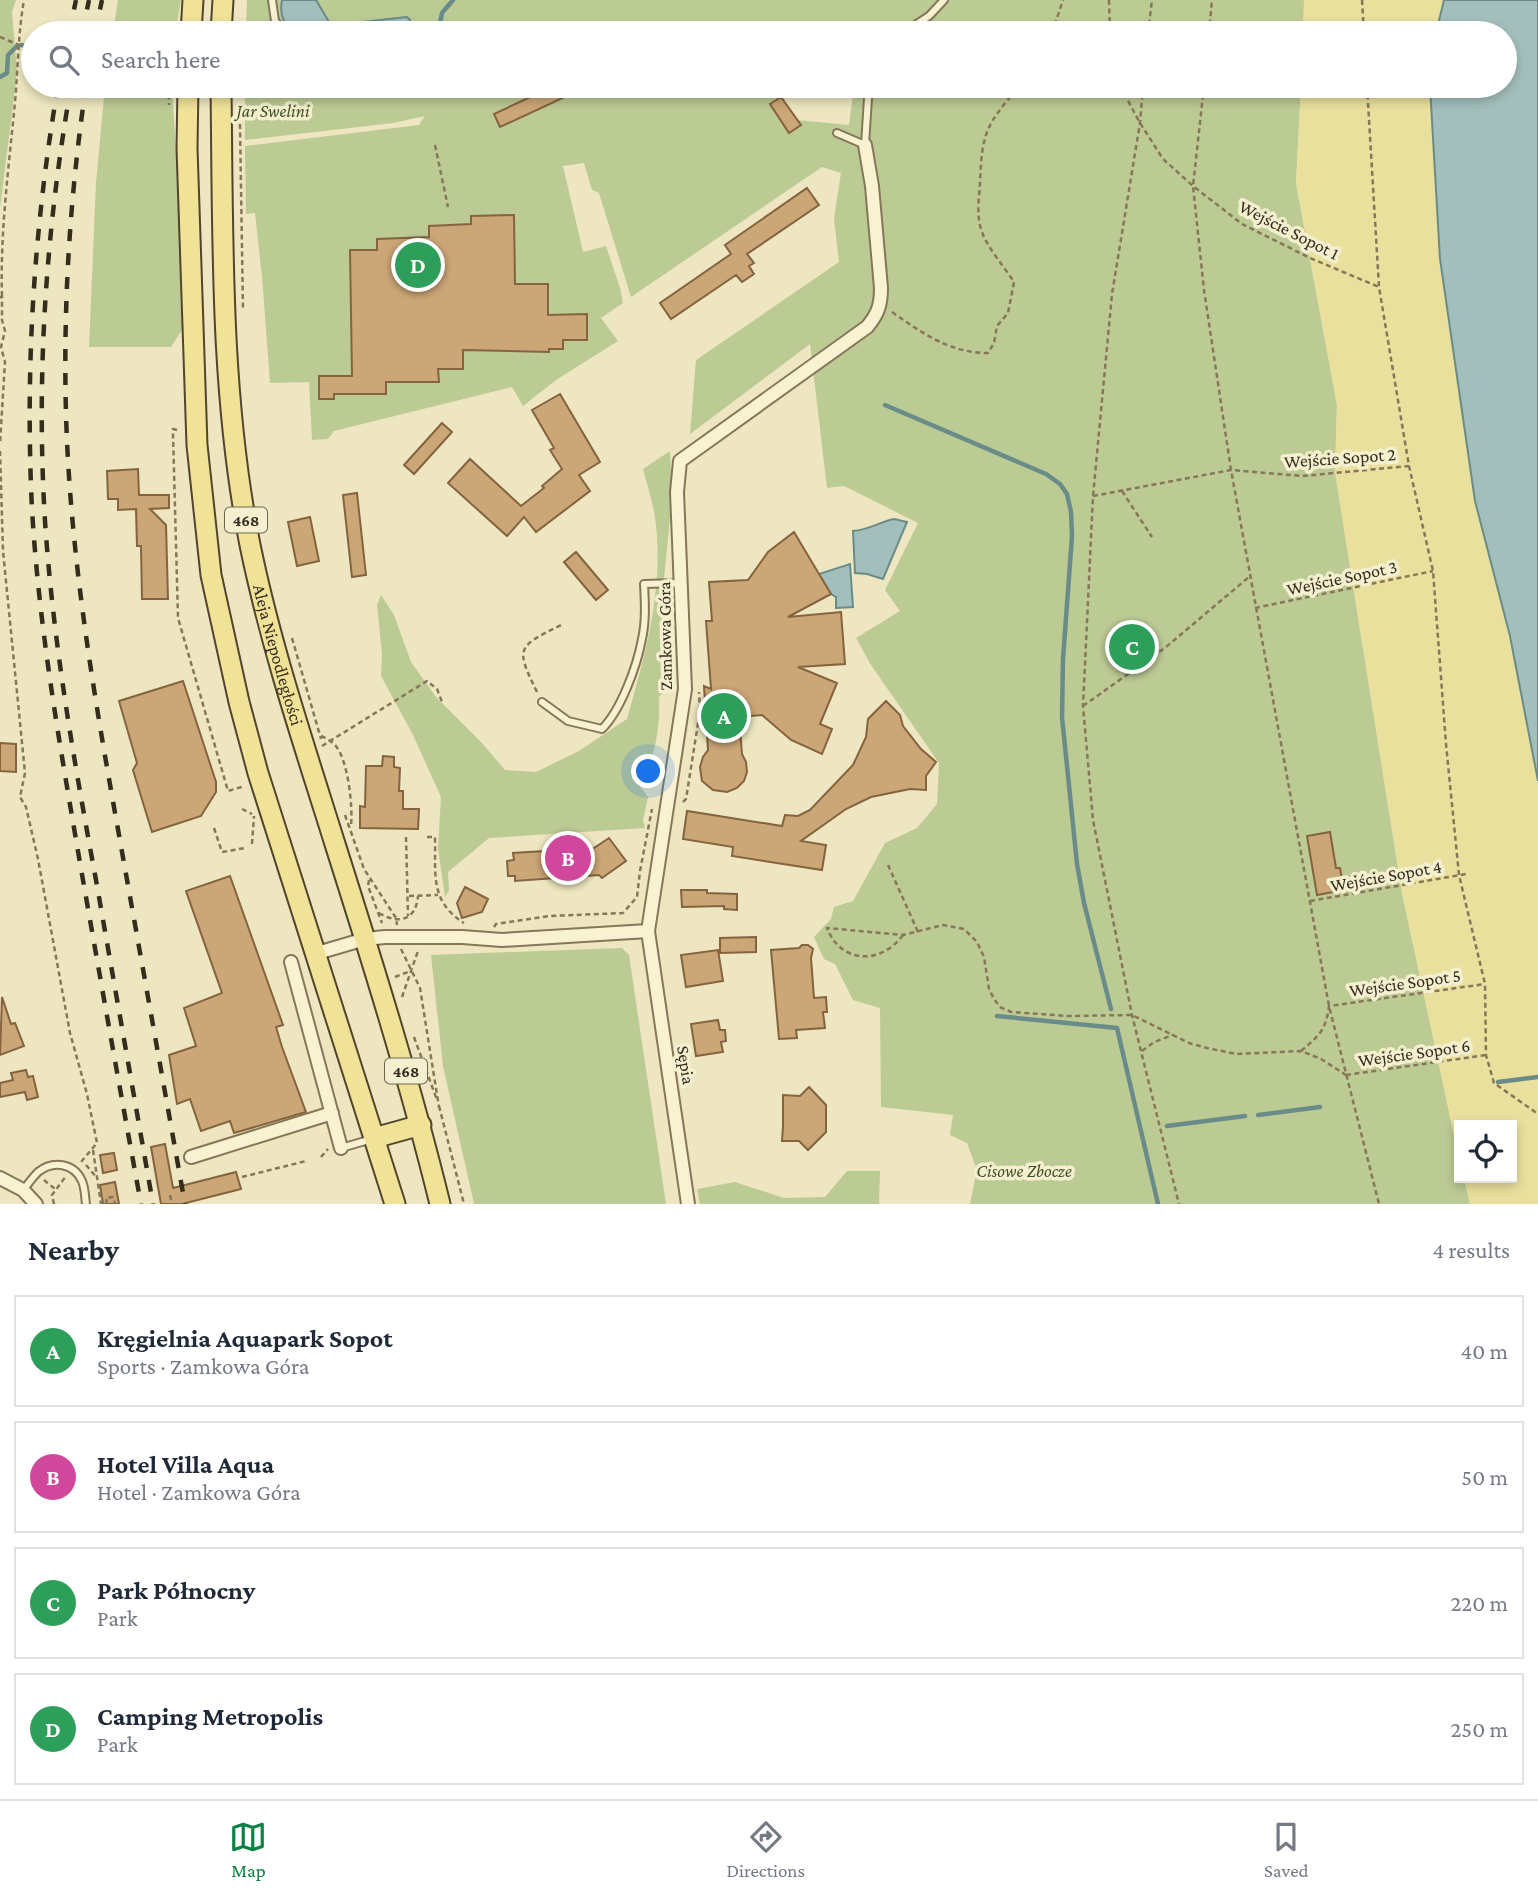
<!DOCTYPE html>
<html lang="en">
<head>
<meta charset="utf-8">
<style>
	:root { --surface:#fff; --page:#f2f2f3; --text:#1f2937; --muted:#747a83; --line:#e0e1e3; --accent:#0b8043 }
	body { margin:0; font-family:"Crimson Pro",serif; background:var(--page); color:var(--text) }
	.controls { position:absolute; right:21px; bottom:21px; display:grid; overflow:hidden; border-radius:0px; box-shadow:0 4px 10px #0003 }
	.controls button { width:63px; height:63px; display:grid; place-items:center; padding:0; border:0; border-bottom:2px solid var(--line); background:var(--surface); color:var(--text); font:35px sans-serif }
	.you { position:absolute; left:649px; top:772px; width:24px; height:24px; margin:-18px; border:5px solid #fff; border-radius:50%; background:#1a73e8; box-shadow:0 0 0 10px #1a73e833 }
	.badge { display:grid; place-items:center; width:46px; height:46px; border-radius:50%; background:var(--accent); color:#fff; font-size:23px; font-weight:700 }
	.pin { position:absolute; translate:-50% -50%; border:4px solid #fff; box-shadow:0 2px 7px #0006 }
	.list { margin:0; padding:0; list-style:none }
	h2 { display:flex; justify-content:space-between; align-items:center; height:91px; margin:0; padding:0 28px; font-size:30px }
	h2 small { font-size:23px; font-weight:400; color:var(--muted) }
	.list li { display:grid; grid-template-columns:46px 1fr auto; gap:21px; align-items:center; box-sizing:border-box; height:112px; margin:0 14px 14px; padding:0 14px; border:2px solid var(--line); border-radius:0px }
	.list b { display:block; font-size:26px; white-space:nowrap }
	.list p { margin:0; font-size:23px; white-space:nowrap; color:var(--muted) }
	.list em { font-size:23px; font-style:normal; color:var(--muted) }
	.icon { flex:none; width:38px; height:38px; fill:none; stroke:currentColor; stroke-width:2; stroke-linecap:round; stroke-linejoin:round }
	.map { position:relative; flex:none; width:1538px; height:1204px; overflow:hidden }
	.search { position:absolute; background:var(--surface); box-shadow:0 4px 10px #0003; left:21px; right:21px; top:21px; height:77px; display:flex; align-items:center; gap:18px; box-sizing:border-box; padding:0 24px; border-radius:38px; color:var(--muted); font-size:26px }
	.sheet { height:595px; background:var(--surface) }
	nav { display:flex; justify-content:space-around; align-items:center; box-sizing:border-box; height:98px; border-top:2px solid var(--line); background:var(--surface); font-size:19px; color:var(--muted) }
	nav a { display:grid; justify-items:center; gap:4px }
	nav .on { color:var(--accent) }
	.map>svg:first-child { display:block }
</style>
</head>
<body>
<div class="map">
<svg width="1538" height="1204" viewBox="0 0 1538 1204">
	<rect width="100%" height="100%" fill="#ede6c0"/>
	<path fill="#bcca94" d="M0,0H16L12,12L17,73L0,208Z
		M118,0H181L175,33H113Z
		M247,0H1304L1303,33H859V27L848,33H246Z
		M105,86H172L180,220L183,328L171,347H89L96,183Z
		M245,86H774L797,120L849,125L854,86H1301L1296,183L1337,405L1335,472L1402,893L1459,1158V1178H1464L1470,1204H970L977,1170L967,1143L950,1135L953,1115L881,1107L880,1008L853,1000L835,964L824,959L814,937L831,919L834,907L853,901L885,843L917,828L937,804L939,763L871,665L856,638L900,611L885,590L918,523L844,486L827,488L810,344L690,434L696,360L839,262L834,219L841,173L822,167L631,297L599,193L592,190L584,163L563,166L583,252L606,246L620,288L623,303L601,318L618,341L556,380L523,406L512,387L334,431L328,439L312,440L309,382L270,383L262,276L255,213L246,214L245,146L419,125L425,116L393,123L245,140Z
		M670,451L672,497L664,579V634L672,684L659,697C660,729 656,758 638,784L648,797L643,821L645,828L489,838L448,872L449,890L445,897L438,848L441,797L413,735L381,676L382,654L377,605L381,595L394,615L411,662L436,697L481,742L505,770L536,772L579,751L627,719C646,652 666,582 654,511C651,497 647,483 643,469Z
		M622,948L629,955L666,1204H474L443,1066L431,955Z
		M847,1171H880L879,1204H700L697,1189L735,1182L784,1198L825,1197Z"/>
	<path fill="#e9e09d" d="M1304,0H1444L1436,33H1303Z
		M1301,86H1430L1440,259L1475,501L1510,636L1538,781V1204H1470L1464,1178H1512V1125H1459V1158L1402,893L1335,472L1337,405L1296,183Z"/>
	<path fill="#a3bfbb" stroke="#6a8c89" stroke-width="2" d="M282,0H316L329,22L334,25L407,17L410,20L409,33H299C284,26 279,17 282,0Z
		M1444,0H1538V781L1510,636L1475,501L1440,259L1430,86H1505V33H1436Z
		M894,519L907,522L883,579L867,574L855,573L853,531C869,530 879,522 894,519Z
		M850,564L853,607L836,608V597L831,594L819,574Z"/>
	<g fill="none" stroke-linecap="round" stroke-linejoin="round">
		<path stroke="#6a8c89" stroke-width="4.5" d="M438,33L442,13L453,0
			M21,45L33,47
			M0,77L7,73L8,55L16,47
			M355,86L372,90L382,86
			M885,405L1046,474L1060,484L1067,494L1071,512L1072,536L1063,659L1062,717L1077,864L1084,903L1111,1009
			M997,1016L1117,1028L1158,1204
			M1498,1082L1538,1077
			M1258,1115L1320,1107
			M1167,1126L1245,1116"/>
	</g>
	<path fill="#cba676" stroke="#84643f" stroke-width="2" d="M554,86H565L569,95L500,127L494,114Z
		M781,97L801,125L789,133L770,104Z
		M807,188L819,205L747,254L754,263L749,266L754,274L742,282L736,275L671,319L660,303L731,254L725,245Z
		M514,215L515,284H548V315L587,314V340H563V349H549V352L463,350V369H438L439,382H386V394H334V399H319V376H352L350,250H377V239L429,237V226L471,224V216Z
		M560,394L600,462L579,475L590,491L536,532L524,517L507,536L448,483L470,459L521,506L544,488L542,486L562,469L550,450L554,448L532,410Z
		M442,423L452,432L414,474L404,465Z
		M138,469L139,495H169V508L150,509L166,525L168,599H142L141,546H137L136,509L118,510V499H108L107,471Z
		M357,493L366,575L352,577L343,495Z
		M310,517L319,561L297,566L288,522Z
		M794,532L831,594L788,617L841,612L845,664L798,667L837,683L820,724L832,729L822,754L791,740L762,715L739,717L742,754L746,762L747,772L744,781L737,788L727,792L713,790L702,781L700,767L703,757L708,750L704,686L711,689L706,621H712L709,582L748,580L768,552Z
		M576,552L608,590L596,600L564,562Z
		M183,681L216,782V792L201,816L152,832L133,770L137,763L119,701Z
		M886,701L900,715L903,726L921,749L936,762L926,776V790L910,789L871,797L846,809L801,841L826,845L822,870L732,856L733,847L683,839L687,811L782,826L785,815L798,816L810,810L853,765L866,737L868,719Z
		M0,743L16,744V772L0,771Z
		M383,756L394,757V767L400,768L399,791H403V809H419L418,829L360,828V806L365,807L366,766H382Z
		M1330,832L1336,868H1340L1344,890L1317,895L1307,836Z
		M609,838L626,861L602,878L599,875L515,881V876H508L507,861L514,860L513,853L594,848Z
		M230,876L283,1025L276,1027L282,1047L306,1112L234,1133L230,1121L201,1131L190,1099L177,1104L169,1055L196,1046L184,1008L222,993L186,891Z
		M465,887L488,899L482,912L462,918L457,903Z
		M681,890H707V893L737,894V910L724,909V906L682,907Z
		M756,937V952L720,953V938Z
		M802,945H808L813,949L811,958L814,998L826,997L827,1012H823L825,1028L796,1030L797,1038L779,1039L771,950L799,948Z
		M718,950L723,981L686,987L681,955Z
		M2,997L11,1024L15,1023L24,1046L0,1055Z
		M718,1020L720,1030H725L726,1041L721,1042L723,1052L696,1056L691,1024Z
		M26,1070L28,1077L33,1076L38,1097L27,1100L25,1092L0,1097V1083L13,1080L11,1073Z
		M809,1087L826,1105V1132L808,1150L799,1141H782L783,1126V1095L800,1096Z
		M165,1144L173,1188L236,1172L241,1189L182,1204H161L151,1147Z
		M114,1153L117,1170L103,1173L100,1155Z
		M115,1182L119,1204H103L100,1185Z"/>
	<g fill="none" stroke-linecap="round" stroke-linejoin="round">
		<defs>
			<path id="lane" d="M272,0L275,21L287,33
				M903,33L929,16L944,0
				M837,133L865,145L868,98L872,86
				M542,702L568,721L602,729C621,710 637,666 642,639C646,621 645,602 644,584L681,583
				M341,1148L372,1139
				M23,1190C28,1184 33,1177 38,1172C53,1160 74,1163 82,1181C85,1188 85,1197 86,1204"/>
			<path id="street" d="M314,954L365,939L385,937H462L502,940L648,931
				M291,962L341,1148
				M191,1157L332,1113
				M0,1178L23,1190L36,1204
				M688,1204L648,931L685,689L677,492L680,461L867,327C878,314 881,305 881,288L872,186L865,145"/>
			<g id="primary">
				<path d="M191,33L193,0"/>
				<path d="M221,33L223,0"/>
				<path d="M188,86L187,148L197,445L211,575L239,702L258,773L395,1204"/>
				<path id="s1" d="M221,86C223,240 220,394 250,545C271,647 304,745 335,844C373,964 410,1082 440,1204"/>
				<path d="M374,1138L421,1125"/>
			</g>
		</defs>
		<use href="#lane" stroke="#857758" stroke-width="10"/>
		<use href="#street" stroke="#857758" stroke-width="16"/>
		<use href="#primary" stroke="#53442d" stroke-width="23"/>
		<path stroke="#857758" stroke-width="2.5" stroke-dasharray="5 3.5" stroke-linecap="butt" d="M1109,0L1110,33
			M1362,0L1364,33
			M1052,33L1063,0
			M1148,33L1152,0
			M1209,33L1212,0
			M0,37L19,45
			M169,86V105
			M1120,86L1140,123L1163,159L1193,186L1242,224L1310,258L1379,287
			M1143,86L1140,123L1112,294L1093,496L1083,706L1093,820L1132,1015L1179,1204
			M1204,86L1193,186L1204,290L1231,470L1329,1006L1379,1204
			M1367,86L1379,287L1409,466L1433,571L1446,744L1459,875L1485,984L1486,1055L1494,1083L1538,1114
			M240,124L243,310
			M435,145L448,207
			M2,296C0,231 9,166 15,102C18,68 18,34 24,0
			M0,298L2,296V320L5,331L1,347L5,362L0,443
			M892,312C922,333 950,353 988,353L994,343L997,326L1008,313L1014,282C1005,268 987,247 982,232C976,216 979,199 980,183C982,131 986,126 1019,86
			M177,430L173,429V434L178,618L228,791L245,786
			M0,451L3,551L25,773L20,797L26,807L38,859L70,1033L87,1094L97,1143L81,1162
			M1122,491L1152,537
			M1093,496L1231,470L1302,476L1409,466
			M1255,608L1433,571
			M292,638L321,739
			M537,692C515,647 517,647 561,625
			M1083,706L1166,647L1249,577
			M321,736C326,738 331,741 335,745C348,759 353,806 351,825
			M322,746L427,681L437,689L442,702
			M683,802L686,799L700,711L699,692
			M242,809L252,814
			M345,815L364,869L396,918L397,925
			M214,828L222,852L245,848
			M406,837L408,916
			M427,837H435C436,873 429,901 464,923
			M252,844L254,816
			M888,865L918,932
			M369,880L368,886L382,923
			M409,896L438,895
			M1310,901L1466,874
			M379,913C399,925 416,920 418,896
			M494,927L496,924L550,916L623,913L637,897L640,871L652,809
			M903,935C881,965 841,964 827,928L903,935L943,925L964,929L977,942L984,957L989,989L994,999L1000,1007L1011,1012L1068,1016L1132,1015L1189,1043L1207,1048L1236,1054L1301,1051L1321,1059L1346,1075
			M401,949L420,988L439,1107
			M395,977L408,972
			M402,997L418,951
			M414,1037L437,1100
			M1142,1051L1154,1042L1173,1035
			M1301,1051C1319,1036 1326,1030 1329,1006L1485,984
			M1346,1075L1486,1055
			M439,1106L464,1204
			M93,1150L101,1204
			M321,1157L328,1149
			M86,1165L97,1178
			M242,1177L306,1161
			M44,1180L55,1189
			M170,1195L172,1204
			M54,1204L52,1195L66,1176
			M107,1204L106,1198L113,1197L115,1204"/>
		<use href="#lane" stroke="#f8f2d3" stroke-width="6"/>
		<use href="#street" stroke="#f8f2d3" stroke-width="12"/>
		<use href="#primary" stroke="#f0e297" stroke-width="19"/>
		<path stroke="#352c1d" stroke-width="4.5" stroke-dasharray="12 12" stroke-linecap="butt" d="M69,33L76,0
			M82,33L89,0
			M95,33L102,0
			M58,86C34,226 25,368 32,509C39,629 60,746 80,863C100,977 120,1090 141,1204
			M71,86C46,229 36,375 45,521C53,642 74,761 96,880C115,988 134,1096 153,1204
			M86,86C70,194 63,304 66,414C70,556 94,696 119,835C141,958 163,1081 185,1204"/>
	</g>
	<g text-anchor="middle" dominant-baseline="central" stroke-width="7" stroke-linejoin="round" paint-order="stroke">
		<g fill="#f4efcf" stroke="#6e6652" stroke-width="2">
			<rect x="225" y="507.5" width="42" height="25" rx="5"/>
			<rect x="385" y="1058.5" width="42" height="25" rx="5"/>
		</g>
		<g font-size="16" font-weight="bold" fill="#352c1d">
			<text x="246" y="520">468</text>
			<text x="406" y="1071">468</text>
		</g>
		<g font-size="18" font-style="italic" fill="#3f5123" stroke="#f4efcf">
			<text x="273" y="111">Jar Swelini</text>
			<text x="1024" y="1171">Cisowe Zbocze</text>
		</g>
		<g font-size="18" fill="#352c1d" stroke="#f4efcf">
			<text transform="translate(1289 230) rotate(27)">Wejście Sopot 1</text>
			<text transform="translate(1340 458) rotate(-4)">Wejście Sopot 2</text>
			<text transform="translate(1342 578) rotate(-12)">Wejście Sopot 3</text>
			<text transform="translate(665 636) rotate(-91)">Zamkowa Góra</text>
			<text stroke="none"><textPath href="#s1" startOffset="574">Aleja Niepodległości</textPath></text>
			<text transform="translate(1386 876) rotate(-10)">Wejście Sopot 4</text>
			<text transform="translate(1405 983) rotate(-8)">Wejście Sopot 5</text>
			<text transform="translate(1414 1053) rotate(-8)">Wejście Sopot 6</text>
			<text transform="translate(686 1065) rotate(81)">Sępia</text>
		</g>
	</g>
</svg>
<div class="controls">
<button><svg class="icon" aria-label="locate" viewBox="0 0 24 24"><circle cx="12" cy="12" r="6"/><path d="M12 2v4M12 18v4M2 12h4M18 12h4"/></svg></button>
</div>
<div class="you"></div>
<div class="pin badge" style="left:724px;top:716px;background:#2e9e5b">A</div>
<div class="pin badge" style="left:568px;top:858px;background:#d1479c">B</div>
<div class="pin badge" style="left:1132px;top:647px;background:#2e9e5b">C</div>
<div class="pin badge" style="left:418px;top:265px;background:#2e9e5b">D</div>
<div class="search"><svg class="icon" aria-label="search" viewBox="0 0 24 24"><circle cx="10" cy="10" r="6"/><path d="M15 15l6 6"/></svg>Search here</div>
</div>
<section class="sheet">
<h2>Nearby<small>4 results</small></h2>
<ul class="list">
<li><span class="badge" style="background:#2e9e5b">A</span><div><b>Kręgielnia Aquapark Sopot</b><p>Sports · Zamkowa Góra</p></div><em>40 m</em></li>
<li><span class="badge" style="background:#d1479c">B</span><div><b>Hotel Villa Aqua</b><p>Hotel · Zamkowa Góra</p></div><em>50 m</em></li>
<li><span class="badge" style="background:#2e9e5b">C</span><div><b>Park Północny</b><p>Park</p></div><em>220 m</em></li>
<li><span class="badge" style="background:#2e9e5b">D</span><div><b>Camping Metropolis</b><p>Park</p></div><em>250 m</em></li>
</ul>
</section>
<nav>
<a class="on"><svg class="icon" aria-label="map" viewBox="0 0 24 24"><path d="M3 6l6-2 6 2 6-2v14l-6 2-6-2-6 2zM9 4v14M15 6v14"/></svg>Map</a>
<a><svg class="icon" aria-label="directions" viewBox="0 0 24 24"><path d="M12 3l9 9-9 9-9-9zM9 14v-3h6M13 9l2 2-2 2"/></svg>Directions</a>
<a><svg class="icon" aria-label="saved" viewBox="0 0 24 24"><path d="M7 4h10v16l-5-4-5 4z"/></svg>Saved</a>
</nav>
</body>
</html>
